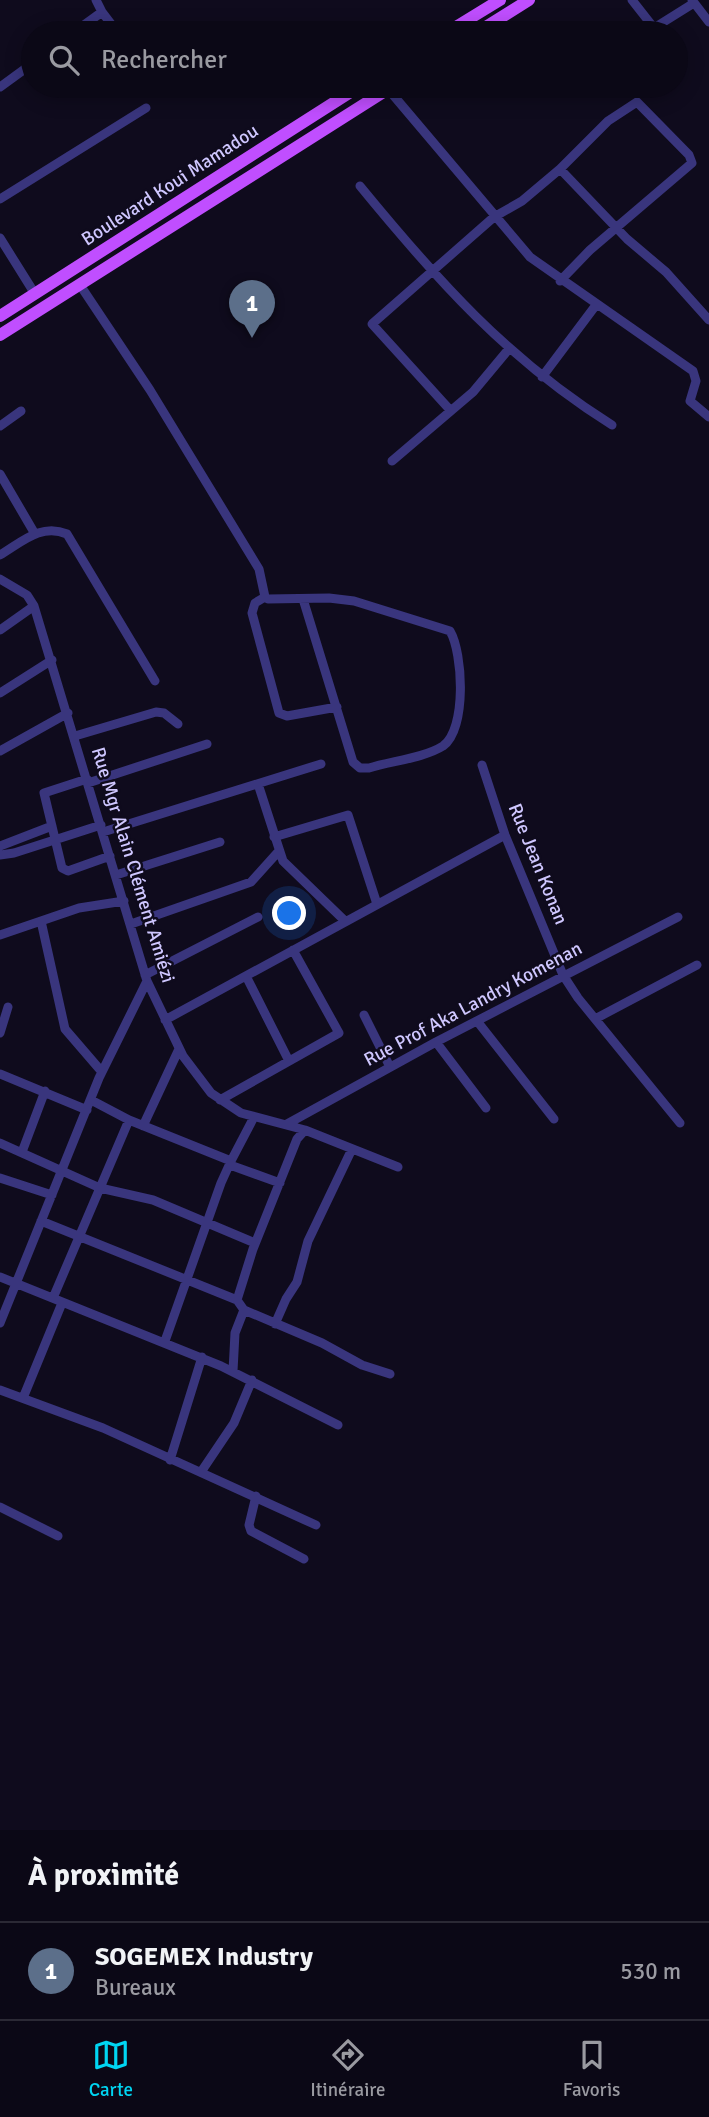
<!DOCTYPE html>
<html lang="fr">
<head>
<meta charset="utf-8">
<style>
	:root { --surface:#0b0816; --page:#191623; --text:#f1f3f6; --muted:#9a9aa1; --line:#2b2935; --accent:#00d5f2 }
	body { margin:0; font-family:Signika,sans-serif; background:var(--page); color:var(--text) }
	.you { position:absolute; left:290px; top:914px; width:24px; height:24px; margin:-18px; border:5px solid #fff; border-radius:50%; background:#1a73e8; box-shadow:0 0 0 10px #1a73e833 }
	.badge { display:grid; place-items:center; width:46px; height:46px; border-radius:50%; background:var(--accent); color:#fff; font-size:23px; font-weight:700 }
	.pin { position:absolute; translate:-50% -58px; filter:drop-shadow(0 2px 4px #0008) }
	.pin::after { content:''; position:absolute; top:37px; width:24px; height:21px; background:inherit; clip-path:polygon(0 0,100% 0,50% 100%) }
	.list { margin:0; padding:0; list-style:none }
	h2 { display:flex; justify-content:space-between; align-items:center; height:91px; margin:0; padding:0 28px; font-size:30px }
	h2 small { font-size:23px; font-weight:400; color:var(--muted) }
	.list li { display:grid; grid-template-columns:46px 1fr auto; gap:21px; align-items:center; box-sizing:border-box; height:98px; padding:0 28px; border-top:2px solid var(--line) }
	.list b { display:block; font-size:26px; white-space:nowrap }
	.list p { margin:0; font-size:23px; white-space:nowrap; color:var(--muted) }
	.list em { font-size:23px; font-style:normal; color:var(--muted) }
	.icon { flex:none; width:38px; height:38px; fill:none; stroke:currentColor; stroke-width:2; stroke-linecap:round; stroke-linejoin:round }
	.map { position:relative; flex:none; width:709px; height:1830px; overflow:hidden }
	.search { position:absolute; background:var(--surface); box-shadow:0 4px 18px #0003; left:21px; right:21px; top:21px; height:77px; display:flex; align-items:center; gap:18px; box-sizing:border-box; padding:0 24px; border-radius:38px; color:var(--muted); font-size:26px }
	.sheet { height:189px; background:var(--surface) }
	nav { display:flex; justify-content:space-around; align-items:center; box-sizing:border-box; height:98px; border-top:2px solid var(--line); background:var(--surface); font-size:19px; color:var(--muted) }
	nav a { display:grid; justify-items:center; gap:4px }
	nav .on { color:var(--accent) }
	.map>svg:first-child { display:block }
</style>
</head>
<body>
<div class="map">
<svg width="709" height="1830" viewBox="0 0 709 1830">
	<rect width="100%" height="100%" fill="#0f0b1d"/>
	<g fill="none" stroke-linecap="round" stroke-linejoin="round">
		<path stroke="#39357d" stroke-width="9" d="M632,0L654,28L694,3
			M692,0L709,22
			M102,12L118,33
			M73,33L102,12L96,0
			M0,87L33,63
			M388,89L530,257L693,371L696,381L690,401L709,417
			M560,169L627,239L666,272L709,320
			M360,186C437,280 508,360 612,425
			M0,199L146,108
			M0,238L35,294
			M80,285L150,390L259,569L265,597L268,599L329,598L354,601L450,631C463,653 467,729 443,746C424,758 391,761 369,768H360L353,762L303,599
			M542,377L596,305
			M451,411L372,324L494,217L522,201L560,169L608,121L637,102L689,155L692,163L590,250L560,281
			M0,426L21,411
			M392,461L473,392L508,350
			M0,474L35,534
			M0,555C22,542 41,523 67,534L155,681
			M0,579L27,595L34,606L147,981L183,1056L211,1093L241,1113L305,1130L398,1167
			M265,597L255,603L252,613L279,713L287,716L337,707
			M0,630L34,606
			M0,693L52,660
			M75,736L156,712L164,713L178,724
			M0,751L68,713
			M482,765L505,835L563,975L578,998L680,1123
			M87,779L44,793L62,868L68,871L110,856
			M88,783L207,744
			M258,784L283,861L345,921
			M103,832L321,764
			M274,837L348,815L377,904
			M0,846L52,826
			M0,855L14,853L101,825
			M116,875L220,842
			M41,921L79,908L124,901
			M131,924L251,882L278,852
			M0,935L41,921L65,1029L102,1072
			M145,975L258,917
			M247,978L289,1061
			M364,1015L390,1067
			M595,1019L697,965
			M165,1020L505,835
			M477,1021L554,1119
			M0,1033L8,1007
			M436,1042L486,1108
			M0,1074L87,1110
			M91,1100L129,1120L231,1161L254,1117
			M220,1100L339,1033L293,950
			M287,1124L436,1042L678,917
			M143,1126L179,1049
			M305,1130L297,1139L253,1249L237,1300L244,1310L322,1343L362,1365L390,1374
			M0,1143L100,1188L153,1200L255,1243
			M22,1152L45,1091
			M230,1165L280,1183
			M0,1178L52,1195
			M41,1221L237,1300
			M0,1277L221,1366L338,1425
			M53,1298L129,1120
			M0,1323L99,1078L147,981
			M275,1324L286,1299L297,1282L308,1241L352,1149
			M165,1341L221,1183L231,1161
			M233,1371L235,1333L244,1310
			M0,1390L103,1428L316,1525
			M23,1398L62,1303
			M170,1460L202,1357
			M201,1472L234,1423L252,1380
			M256,1496L249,1525L251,1531L304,1559
			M0,1507L58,1536"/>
		<path stroke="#c04eff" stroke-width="12" d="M446,33L500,0
			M476,33L529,0
			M0,316L360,86
			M0,335L393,86"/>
	</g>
	<g text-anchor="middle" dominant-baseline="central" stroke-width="5" stroke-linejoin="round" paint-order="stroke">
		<g font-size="19" fill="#cfc7ff" stroke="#0f0b1d">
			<text transform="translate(170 185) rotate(-33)">Boulevard Koui Mamadou</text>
			<text transform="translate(538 864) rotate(68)">Rue Jean Konan</text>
			<text transform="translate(133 865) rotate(73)">Rue Mgr Alain Clément Amiézi</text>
			<text transform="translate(473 1004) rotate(-28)">Rue Prof Aka Landry Komenan</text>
		</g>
	</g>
</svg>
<div class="you"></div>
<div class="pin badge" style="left:252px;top:338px;background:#5c6f8a">1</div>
<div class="search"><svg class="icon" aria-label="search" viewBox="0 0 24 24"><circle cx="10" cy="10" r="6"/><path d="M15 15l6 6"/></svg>Rechercher</div>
</div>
<section class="sheet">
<h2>À proximité<small></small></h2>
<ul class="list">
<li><span class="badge" style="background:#5c6f8a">1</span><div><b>SOGEMEX Industry</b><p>Bureaux</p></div><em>530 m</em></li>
</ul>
</section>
<nav>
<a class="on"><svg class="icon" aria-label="map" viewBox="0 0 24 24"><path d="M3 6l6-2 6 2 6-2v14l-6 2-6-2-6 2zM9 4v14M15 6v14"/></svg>Carte</a>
<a><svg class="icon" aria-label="directions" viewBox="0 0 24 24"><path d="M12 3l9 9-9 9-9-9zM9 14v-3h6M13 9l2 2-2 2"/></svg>Itinéraire</a>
<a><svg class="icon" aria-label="saved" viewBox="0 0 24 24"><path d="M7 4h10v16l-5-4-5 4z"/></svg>Favoris</a>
</nav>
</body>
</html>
